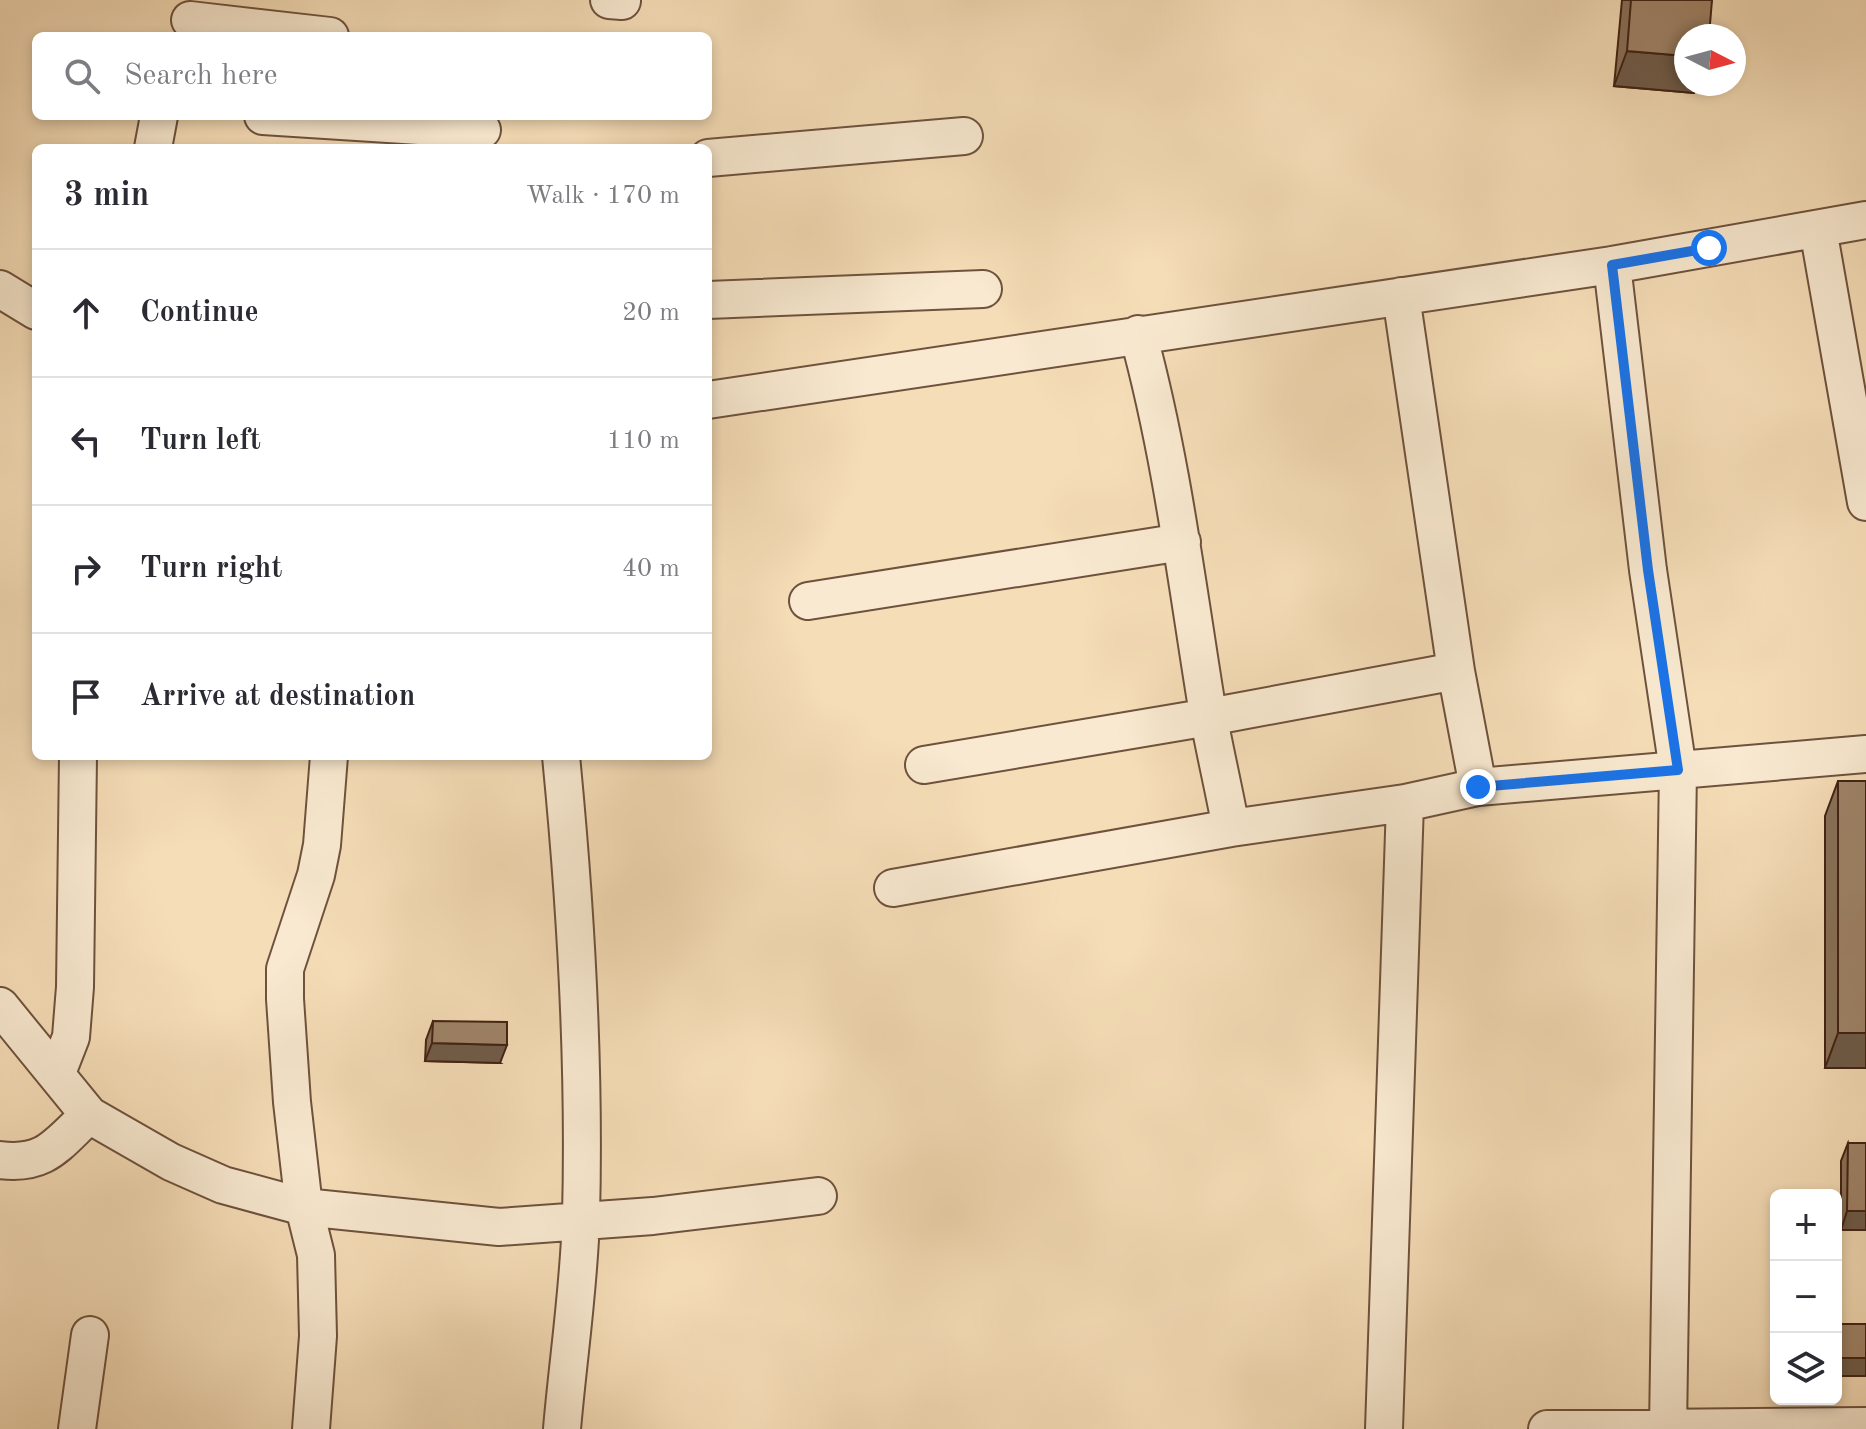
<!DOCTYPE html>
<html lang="en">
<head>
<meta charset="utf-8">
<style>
	:root { --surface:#fff; --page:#f2f2f3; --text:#2b2b33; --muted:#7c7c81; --line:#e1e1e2 }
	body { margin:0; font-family:"Old Standard TT",serif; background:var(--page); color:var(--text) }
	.controls { position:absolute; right:24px; bottom:24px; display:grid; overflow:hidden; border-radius:12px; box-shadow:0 4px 12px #0003 }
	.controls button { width:72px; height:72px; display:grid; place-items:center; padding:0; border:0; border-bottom:2px solid var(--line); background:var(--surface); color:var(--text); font:40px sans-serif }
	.compass { position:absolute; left:1674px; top:24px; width:72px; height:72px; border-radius:50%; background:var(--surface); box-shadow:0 4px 12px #0003; rotate:96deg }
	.stop { position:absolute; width:24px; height:24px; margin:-18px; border:6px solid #1a73e8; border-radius:50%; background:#fff }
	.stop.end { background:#1a73e8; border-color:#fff; box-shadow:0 2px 8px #0008 }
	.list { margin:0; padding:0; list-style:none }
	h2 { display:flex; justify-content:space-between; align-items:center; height:104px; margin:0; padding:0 32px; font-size:34px }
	h2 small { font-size:26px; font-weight:400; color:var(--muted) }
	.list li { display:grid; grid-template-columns:52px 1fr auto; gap:24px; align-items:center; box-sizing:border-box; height:128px; padding:0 32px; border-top:2px solid var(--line) }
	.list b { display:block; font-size:30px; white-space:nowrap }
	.list em { font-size:26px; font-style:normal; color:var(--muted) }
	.icon { flex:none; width:44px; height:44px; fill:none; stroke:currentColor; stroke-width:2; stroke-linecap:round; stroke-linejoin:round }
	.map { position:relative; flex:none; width:1866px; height:1429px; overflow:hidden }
	.search { position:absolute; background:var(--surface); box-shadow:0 4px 12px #0003; left:32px; top:32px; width:680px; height:88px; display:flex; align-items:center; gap:20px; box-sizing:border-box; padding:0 28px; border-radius:12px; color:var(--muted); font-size:30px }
	.panel { position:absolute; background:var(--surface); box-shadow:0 4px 12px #0003; left:32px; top:144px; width:680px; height:616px; border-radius:12px }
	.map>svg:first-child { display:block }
</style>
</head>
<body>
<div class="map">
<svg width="1866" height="1429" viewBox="0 0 1866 1429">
	<rect width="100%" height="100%" fill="#f5ddb7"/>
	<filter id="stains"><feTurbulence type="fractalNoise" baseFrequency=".0025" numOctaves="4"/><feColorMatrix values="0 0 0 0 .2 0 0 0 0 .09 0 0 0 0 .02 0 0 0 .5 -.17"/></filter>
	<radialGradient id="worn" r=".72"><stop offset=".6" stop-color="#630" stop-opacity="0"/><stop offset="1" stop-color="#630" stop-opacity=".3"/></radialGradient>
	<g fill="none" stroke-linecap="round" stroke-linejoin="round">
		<defs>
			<path id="minor" d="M609,0L622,1
				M190,20L330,36
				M263,116L482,130
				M153,148L159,116
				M708,158L964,136
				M1818,229L1866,502
				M1612,265L1648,570L1678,770L1668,1429
				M0,289L36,311
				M1401,296L1456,671L1478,787
				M708,300L983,289
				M1138,334C1172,458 1187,586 1208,714C1215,752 1224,790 1231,828
				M708,400L1612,265L1866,220
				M808,601L1182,542
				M561,756C576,909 585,1063 581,1217C579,1288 568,1359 562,1429
				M924,765L1209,717L1456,671
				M893,888L1231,828L1405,803L1478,787L1866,754
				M0,1006L89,1115L171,1162L223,1185L304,1207L499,1227L653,1216L818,1196
				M57,1073L71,1037L75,987L78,756
				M0,1160C46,1166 57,1144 89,1115
				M77,1429L90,1335
				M311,1429L318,1336L316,1255L304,1207L292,1102L285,999V969L316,875L322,845L329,756
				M1384,1429L1405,803
				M1547,1429L1866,1426"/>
		</defs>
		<use href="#minor" stroke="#6f523d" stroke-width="40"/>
		<use href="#minor" stroke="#f8e9d0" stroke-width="36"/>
	</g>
	<path fill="#89725a" stroke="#422314" stroke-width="2" d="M1622,0H1712L1686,84H1698L1694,93L1614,86Z
		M1838,781L1866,1068H1825V816Z
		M433,1021L500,1063L425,1061L426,1040Z
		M1848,1143L1866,1230H1841V1161Z"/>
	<path fill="#6f5c4a" stroke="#422314" stroke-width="2" d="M1627,51L1686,56V84H1698L1694,93L1614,86Z
		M1838,1033H1866V1068H1825Z
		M432,1043L507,1045L500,1063L425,1061Z
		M1847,1211H1866V1230H1841Z
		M1836,1358H1866V1376H1836Z"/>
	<path fill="#9f8469" stroke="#422314" stroke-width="2" d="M1631,0H1712L1709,36H1686V56L1627,51Z
		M1838,781H1866V1033H1838Z
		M433,1021L507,1022V1045L432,1043Z
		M1848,1143H1866V1211H1847Z
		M1836,1324H1866V1358H1836Z"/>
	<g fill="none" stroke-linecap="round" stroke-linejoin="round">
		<path stroke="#1a73e8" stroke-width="10" d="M1478,787L1678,770L1648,570L1612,265L1709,248"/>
	</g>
	<rect width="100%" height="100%" filter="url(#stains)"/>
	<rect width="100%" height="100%" fill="url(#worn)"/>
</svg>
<div class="controls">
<button>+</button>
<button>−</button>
<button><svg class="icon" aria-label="layers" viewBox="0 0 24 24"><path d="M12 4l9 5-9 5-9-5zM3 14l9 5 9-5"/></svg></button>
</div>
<svg class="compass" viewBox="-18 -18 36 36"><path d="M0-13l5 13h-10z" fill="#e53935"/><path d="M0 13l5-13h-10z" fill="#7c7c81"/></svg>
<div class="stop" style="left:1709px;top:248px"></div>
<div class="stop end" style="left:1478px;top:787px"></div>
<div class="search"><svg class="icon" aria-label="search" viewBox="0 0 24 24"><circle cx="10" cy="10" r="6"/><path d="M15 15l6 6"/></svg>Search here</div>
<section class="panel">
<h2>3 min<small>Walk · 170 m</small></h2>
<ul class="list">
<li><svg class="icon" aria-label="ahead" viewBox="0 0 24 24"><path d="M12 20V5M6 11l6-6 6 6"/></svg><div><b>Continue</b></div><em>20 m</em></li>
<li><svg class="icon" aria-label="left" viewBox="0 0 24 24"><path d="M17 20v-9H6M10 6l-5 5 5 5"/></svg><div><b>Turn left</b></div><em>110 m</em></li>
<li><svg class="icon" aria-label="right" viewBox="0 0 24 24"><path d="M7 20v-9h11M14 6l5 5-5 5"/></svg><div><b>Turn right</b></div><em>40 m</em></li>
<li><svg class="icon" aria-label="arrive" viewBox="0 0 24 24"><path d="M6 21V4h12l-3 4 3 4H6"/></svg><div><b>Arrive at destination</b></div></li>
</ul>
</section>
</div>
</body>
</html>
